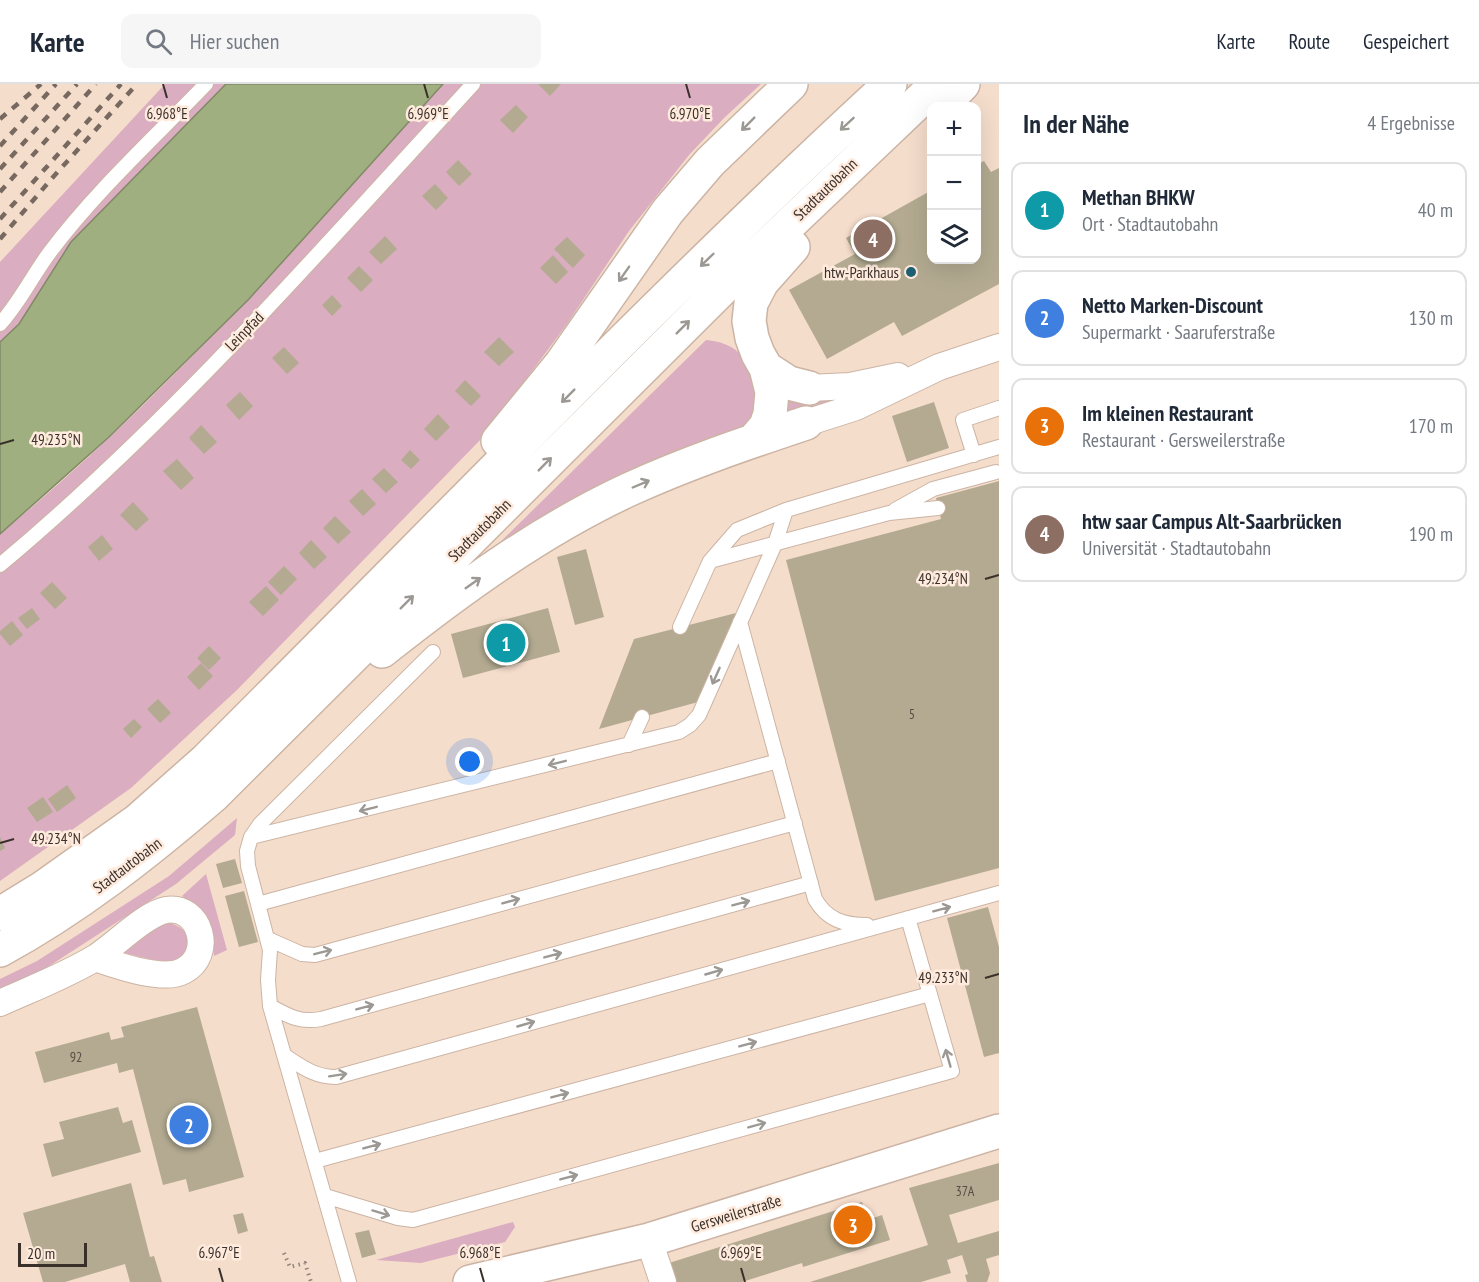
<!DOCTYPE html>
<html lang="de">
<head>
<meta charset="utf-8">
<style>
	:root { --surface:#fff; --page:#f6f6f7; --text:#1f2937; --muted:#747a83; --line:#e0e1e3; --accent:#1e5f73 }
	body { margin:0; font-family:"PT Sans Narrow",sans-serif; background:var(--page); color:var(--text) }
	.controls { position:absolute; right:18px; top:18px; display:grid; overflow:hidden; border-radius:12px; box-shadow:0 6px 24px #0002 }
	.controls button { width:54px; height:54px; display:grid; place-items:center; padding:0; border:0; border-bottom:2px solid var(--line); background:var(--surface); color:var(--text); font:30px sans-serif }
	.scale { position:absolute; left:18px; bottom:15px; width:69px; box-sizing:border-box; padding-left:6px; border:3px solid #3a302a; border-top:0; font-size:16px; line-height:21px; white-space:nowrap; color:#3a302a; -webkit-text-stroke:4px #ffebdd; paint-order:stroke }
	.you { position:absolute; left:470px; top:678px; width:21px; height:21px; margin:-15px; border:4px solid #fff; border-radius:50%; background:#1a73e8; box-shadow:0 0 0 9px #1a73e833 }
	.badge { display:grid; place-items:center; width:39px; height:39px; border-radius:50%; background:var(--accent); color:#fff; font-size:20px; font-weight:700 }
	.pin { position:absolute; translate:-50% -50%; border:3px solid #fff; box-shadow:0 2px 6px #0006 }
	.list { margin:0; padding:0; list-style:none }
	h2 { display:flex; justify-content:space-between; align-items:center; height:78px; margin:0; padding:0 24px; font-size:26px }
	h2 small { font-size:20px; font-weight:400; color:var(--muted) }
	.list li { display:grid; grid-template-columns:39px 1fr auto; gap:18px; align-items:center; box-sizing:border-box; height:96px; margin:0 12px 12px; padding:0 12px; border:2px solid var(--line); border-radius:12px }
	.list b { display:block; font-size:22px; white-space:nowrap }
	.list p { margin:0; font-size:20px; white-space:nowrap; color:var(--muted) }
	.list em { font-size:20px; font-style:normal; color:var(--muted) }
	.icon { flex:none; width:33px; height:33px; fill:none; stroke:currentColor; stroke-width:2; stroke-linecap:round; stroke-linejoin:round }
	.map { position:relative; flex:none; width:999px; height:1198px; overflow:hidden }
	header { display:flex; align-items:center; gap:36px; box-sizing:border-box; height:84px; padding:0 30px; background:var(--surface); border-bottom:2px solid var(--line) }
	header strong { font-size:28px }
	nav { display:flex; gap:33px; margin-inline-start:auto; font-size:21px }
	.search { width:420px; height:54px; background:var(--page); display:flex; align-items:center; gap:15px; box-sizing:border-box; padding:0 21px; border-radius:12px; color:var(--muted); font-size:22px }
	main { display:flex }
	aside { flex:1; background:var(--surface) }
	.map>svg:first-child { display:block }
</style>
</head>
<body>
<header>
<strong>Karte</strong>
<div class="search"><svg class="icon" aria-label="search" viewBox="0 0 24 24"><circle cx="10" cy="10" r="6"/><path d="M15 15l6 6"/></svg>Hier suchen</div>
<nav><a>Karte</a><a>Route</a><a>Gespeichert</a></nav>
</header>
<main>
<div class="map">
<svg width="999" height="1198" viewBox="0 0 999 1198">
	<rect width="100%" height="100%" fill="#f5ddcc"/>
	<path fill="#daadc0" d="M165,0H226L71,158L19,240L0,258V178Z
		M443,0H761L725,33L689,71L629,147L567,240L483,353L237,606L131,704L0,797V450C163,316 302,156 443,0Z
		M706,256C749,260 753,288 759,324L741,347L482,476Z
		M782,308L829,315L832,317L830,320L787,334Z
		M237,734L235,751L176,800L43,886L0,906V895L37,877L169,792Z
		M206,790L227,866L214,872C211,838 210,832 182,812Z
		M165,838C180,841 187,846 190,861L183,875L166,879L124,869L154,843Z
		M513,1138L515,1143L505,1158L421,1179L376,1176Z"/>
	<path fill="#9faf7f" stroke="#818966" stroke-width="1.5" d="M226,0H443L249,215L109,353L0,450V258L19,240L71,158Z"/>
	<path fill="#b3aa91" d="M538,0H561L550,12Z
		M516,21L528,33L513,49L500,36Z
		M458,76L472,90L459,102L446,88Z
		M984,77L991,88L999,84V200L902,252L894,238L827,275L789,206L855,170L846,154L932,106V176H976V81Z
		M435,100L448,114L436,126L422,112Z
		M385,152L397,165L381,180L369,168Z
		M567,153L585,171L573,184L554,165Z
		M553,171L568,188L556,200L540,184Z
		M359,182L373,196L361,208L347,194Z
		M332,211L342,222L332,232L322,221Z
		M499,253L514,268L499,282L484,268Z
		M284,263L299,279L287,290L272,274Z
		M465,296L481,312L471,322L455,307Z
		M240,308L253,322L239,336L226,321Z
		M934,318L949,364L907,378L892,332Z
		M438,330L450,343L436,357L424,345Z
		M201,341L217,358L204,370L189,354Z
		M410,366L420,376L411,385L401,376Z
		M177,375L194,394L181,406L163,387Z
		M384,384L398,398L386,409L372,395Z
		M999,397V784L875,817L786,476L941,435L936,414Z
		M362,405L376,420L363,432L349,417Z
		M133,418L149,435L136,447L120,431Z
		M335,432L351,448L338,460L323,444Z
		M102,451L113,465L99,477L88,463Z
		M311,456L327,473L314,485L299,469Z
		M586,465L604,533L575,541L557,473Z
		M284,482L297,495L281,511L268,498Z
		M52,498L67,514L55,525L40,509Z
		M266,502L279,516L263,532L249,518Z
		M32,524L40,535L27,545L18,534Z
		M548,524L560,568L463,594L451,550Z
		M736,529L698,618L599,645L634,555Z
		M12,537L23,551L10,562L0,550V547Z
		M209,562L221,574L209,586L197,574Z
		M201,579L213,592L199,606L187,593Z
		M158,615L171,629L160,639L147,625Z
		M134,635L142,643L131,654L123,645Z
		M67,701L76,714L57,728L48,715Z
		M43,713L53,728L37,738L27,724Z
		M0,753L5,764L0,767Z
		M235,775L242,799L223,804L216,780Z
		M244,807L258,858L239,863L225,812Z
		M988,823L999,863V969L984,973L947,834Z
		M197,923L244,1093L189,1108L186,1095L163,1101L133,985L119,989L117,979L44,999L35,968L109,948L111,956L124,953L121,943Z
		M118,1023L123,1039L132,1036L141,1068L52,1093L43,1060L64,1055L59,1038Z
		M999,1079V1116L949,1131L958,1159L999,1147V1171L986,1175L990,1189L987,1198H967L965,1191L968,1190L962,1171L947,1176L951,1189L921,1198H810L928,1161L909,1104Z
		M131,1099L150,1173L154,1172L162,1198H130L125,1180L65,1198H43L23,1129Z
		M862,1118L868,1136L882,1131L890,1156L803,1183L802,1179L742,1198H675L669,1179Z
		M243,1129L248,1147L238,1150L233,1131Z
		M369,1146L376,1170L362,1174L355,1149Z"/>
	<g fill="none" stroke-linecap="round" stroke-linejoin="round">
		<defs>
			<path id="service" d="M0,240C20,218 32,192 50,168C95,108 153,55 206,0
				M974,371L963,336L999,324
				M895,426L933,405L996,388
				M710,477L889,429L938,424
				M0,481C172,337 322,165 473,0
				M740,538L815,815C827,836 844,841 867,841
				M680,543L710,477L737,446L786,426L999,363
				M629,661L642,633
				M251,753L679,648L690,641L699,631L775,460L786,426
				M258,820L778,677
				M268,855L302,870L315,871L795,739
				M270,922C288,932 300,939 321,935L811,799
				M285,972C302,983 315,993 336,993L999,809
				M315,1077L930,910
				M325,1112L398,1134L413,1136L952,987L908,834
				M349,1198L270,922L268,896L270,866L248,782L247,767L251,753L260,740L433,568"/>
			<path id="minor" d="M809,304L850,302L898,292
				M806,339L856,323L939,283L999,263
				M0,919C31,905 65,892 95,874C114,862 145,830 166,826C200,820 215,871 183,887C162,898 116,881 95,874
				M649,1156L663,1198"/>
			<path id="secondary" d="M470,1198L649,1156L999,1047"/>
			<path id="motorway" d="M942,22L963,0
				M766,284L789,299L809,304
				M754,356L766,342L770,330L772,308L766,284L758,270L752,254L749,237L751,219L762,198L793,163
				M498,357L561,280L668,127L710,78L791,0
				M382,567C459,506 541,446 630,405C687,379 746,359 806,339
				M0,830L44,803L137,737L206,676C433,450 654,217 890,0
				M0,866C77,824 147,769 213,712L734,193L937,0"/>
		</defs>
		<use href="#service" stroke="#ccb4a4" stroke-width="16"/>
		<use href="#minor" stroke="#ccb4a4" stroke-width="28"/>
		<use href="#secondary" stroke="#ccb4a4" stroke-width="36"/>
		<use href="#motorway" stroke="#ccb4a4" stroke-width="36"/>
		<path stroke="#96857a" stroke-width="4" stroke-dasharray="1.5 4.5" stroke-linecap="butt" d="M284,1169L290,1183L305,1179L311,1198"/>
		<use href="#service" stroke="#fff" stroke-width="14"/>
		<use href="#minor" stroke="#fff" stroke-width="26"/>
		<use href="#secondary" stroke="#fff" stroke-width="33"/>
		<use href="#motorway" stroke="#fff" stroke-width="33"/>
		<path stroke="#77695f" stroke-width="4.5" stroke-dasharray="8 8" stroke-linecap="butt" d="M0,35L41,0
			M0,62L56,0
			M0,85L77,0
			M0,108L96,0
			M0,135L121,0
			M0,155L54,92L137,0"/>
	</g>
	<defs><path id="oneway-shaft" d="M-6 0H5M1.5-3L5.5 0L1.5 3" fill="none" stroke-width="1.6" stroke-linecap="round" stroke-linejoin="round" transform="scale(1.5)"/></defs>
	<g stroke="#9c9894">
		<use href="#oneway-shaft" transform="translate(748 40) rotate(135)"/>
		<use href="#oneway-shaft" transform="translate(847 40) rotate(137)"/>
		<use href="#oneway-shaft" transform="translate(707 176) rotate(136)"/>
		<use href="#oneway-shaft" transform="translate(624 190) rotate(125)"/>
		<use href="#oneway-shaft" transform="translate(683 243) rotate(-45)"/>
		<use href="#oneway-shaft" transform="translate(568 312) rotate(135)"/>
		<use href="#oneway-shaft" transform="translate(545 380) rotate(-45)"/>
		<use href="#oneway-shaft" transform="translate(641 400) rotate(-23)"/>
		<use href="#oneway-shaft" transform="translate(473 499) rotate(-35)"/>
		<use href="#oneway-shaft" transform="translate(407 518) rotate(-45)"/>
		<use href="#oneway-shaft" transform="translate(716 592) rotate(114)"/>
		<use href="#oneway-shaft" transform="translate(557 679) rotate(166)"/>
		<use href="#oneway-shaft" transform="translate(368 725) rotate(166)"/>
		<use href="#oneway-shaft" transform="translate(511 817) rotate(-15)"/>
		<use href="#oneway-shaft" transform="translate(741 819) rotate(-15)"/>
		<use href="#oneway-shaft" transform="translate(942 825) rotate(-15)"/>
		<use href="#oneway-shaft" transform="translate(323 868) rotate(-14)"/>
		<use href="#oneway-shaft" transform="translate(553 871) rotate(-15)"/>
		<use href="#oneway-shaft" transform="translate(714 888) rotate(-16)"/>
		<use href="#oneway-shaft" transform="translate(365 923) rotate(-15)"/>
		<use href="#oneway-shaft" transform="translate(526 940) rotate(-16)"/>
		<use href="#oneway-shaft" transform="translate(748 960) rotate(-15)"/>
		<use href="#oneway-shaft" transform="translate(948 974) rotate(-106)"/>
		<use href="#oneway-shaft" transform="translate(338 991) rotate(-9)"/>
		<use href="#oneway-shaft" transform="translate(560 1011) rotate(-15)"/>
		<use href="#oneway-shaft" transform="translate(757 1041) rotate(-15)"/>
		<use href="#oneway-shaft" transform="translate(372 1062) rotate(-15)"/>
		<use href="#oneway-shaft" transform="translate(569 1093) rotate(-15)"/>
		<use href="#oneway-shaft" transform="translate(381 1129) rotate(17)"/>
	</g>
	<path fill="none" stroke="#3a302a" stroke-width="2" d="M163,0L167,14M424,0L428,14M686,0L690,14M0,360L14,356M985,495L999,491M0,759L14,755M985,894L999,890M219,1184L223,1198M480,1184L484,1198M741,1184L745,1198"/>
	<circle fill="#1e5f73" stroke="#ffebdd" stroke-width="2" cx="911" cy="188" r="6"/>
	<g text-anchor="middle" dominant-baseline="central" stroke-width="5" stroke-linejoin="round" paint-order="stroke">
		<g font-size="14" fill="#584e44">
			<text x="912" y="630">5</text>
			<text x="76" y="973">92</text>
			<text x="965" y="1107">37A</text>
		</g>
		<g font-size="16" fill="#3a302a" stroke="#ffebdd">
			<text transform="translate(825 105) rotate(-44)">Stadtautobahn</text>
			<text transform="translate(244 247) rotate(-46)">Leinpfad</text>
			<text transform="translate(479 446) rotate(-45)">Stadtautobahn</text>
			<text transform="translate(127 781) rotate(-37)">Stadtautobahn</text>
			<text transform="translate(736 1129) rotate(-17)">Gersweilerstraße</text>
		</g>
		<g font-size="16" fill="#3a302a" stroke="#ffebdd" text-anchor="end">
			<text x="899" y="188">htw-Parkhaus</text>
		</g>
	</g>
	<g font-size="15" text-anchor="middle" fill="#3a302a" stroke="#ffebdd" stroke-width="5" stroke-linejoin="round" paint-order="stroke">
		<text x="167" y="35">6.968°E</text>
		<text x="428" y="35">6.969°E</text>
		<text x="690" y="35">6.970°E</text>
		<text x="56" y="361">49.235°N</text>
		<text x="943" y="500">49.234°N</text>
		<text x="56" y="760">49.234°N</text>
		<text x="943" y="899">49.233°N</text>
		<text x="219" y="1174">6.967°E</text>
		<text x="480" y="1174">6.968°E</text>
		<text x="741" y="1174">6.969°E</text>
	</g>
</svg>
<div class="controls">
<button>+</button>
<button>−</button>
<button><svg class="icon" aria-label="layers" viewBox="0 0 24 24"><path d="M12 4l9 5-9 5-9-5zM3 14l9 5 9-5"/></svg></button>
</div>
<div class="scale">20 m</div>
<div class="you"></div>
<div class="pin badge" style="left:506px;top:559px;background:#0f9aa8">1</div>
<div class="pin badge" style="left:189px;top:1041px;background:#3f7fe0">2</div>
<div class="pin badge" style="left:853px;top:1141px;background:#e8710a">3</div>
<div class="pin badge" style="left:873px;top:155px;background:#8d6e63">4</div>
</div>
<aside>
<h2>In der Nähe<small>4 Ergebnisse</small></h2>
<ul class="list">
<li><span class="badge" style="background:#0f9aa8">1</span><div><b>Methan BHKW</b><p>Ort · Stadtautobahn</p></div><em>40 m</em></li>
<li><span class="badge" style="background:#3f7fe0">2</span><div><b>Netto Marken-Discount</b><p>Supermarkt · Saaruferstraße</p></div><em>130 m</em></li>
<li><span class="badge" style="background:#e8710a">3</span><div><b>Im kleinen Restaurant</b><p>Restaurant · Gersweilerstraße</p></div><em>170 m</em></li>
<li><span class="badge" style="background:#8d6e63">4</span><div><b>htw saar Campus Alt-Saarbrücken</b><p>Universität · Stadtautobahn</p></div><em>190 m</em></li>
</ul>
</aside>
</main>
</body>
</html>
